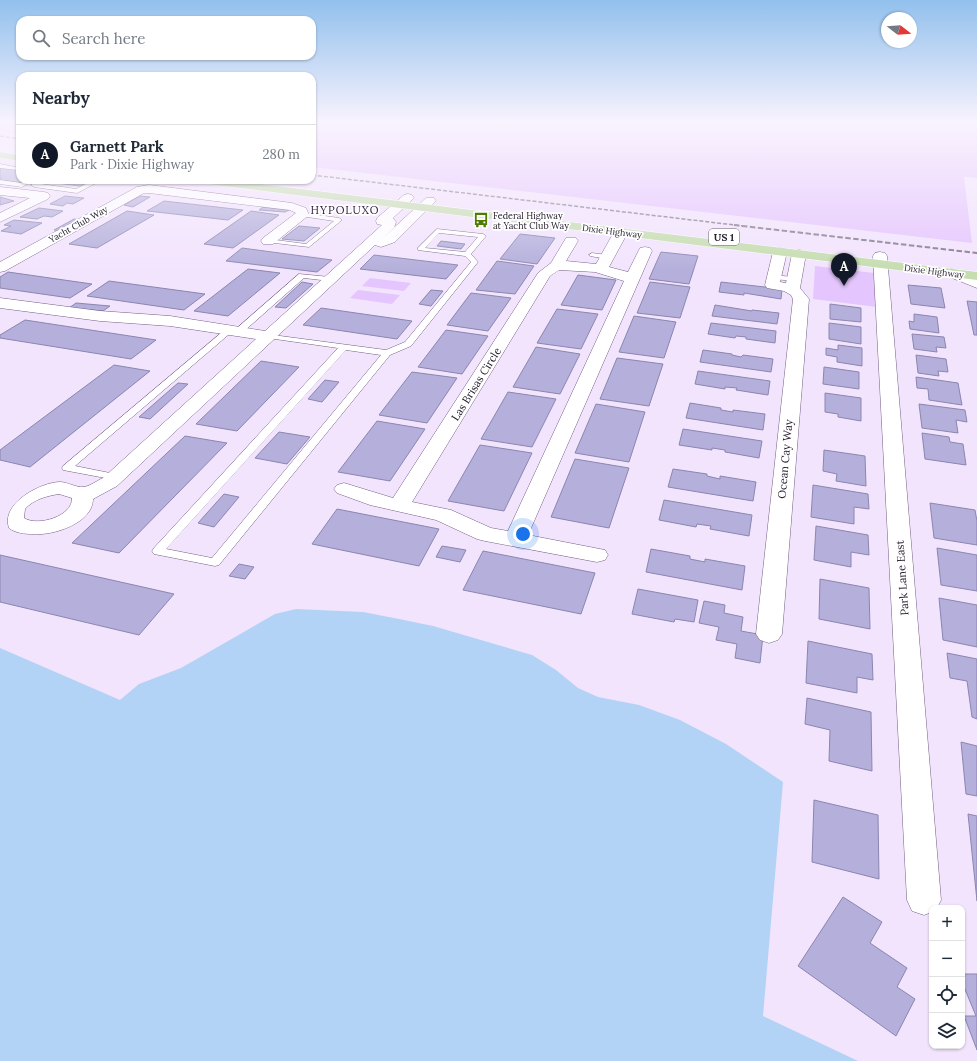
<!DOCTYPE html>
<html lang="en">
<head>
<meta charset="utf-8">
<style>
	:root { --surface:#fff; --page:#f2f2f3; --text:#1f2937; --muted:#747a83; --line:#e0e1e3; --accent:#111827 }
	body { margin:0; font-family:Lora,serif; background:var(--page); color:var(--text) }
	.controls { position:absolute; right:12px; bottom:12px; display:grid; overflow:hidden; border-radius:8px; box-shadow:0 1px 3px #0004 }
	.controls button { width:36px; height:36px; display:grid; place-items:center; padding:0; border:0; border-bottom:1px solid var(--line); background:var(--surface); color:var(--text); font:20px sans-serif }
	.compass { position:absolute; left:881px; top:12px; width:36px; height:36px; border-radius:50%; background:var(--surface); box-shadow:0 1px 3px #0004; rotate:107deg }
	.you { position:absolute; left:523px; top:534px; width:14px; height:14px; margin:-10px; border:3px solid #fff; border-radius:50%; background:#1a73e8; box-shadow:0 0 0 6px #1a73e833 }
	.badge { display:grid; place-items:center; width:26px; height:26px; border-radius:50%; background:var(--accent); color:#fff; font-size:13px; font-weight:700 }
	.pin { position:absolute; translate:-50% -33px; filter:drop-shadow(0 1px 2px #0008) }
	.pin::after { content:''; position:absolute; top:21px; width:14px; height:12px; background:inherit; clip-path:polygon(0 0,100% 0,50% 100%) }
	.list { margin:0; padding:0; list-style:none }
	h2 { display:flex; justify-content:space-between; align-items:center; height:52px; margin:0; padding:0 16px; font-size:17px }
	h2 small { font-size:13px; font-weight:400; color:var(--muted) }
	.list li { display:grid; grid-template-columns:26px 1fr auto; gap:12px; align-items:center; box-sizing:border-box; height:60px; padding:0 16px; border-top:1px solid var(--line) }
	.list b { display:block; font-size:15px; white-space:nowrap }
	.list p { margin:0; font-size:13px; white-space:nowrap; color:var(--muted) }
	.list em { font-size:13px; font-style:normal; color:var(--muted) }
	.icon { flex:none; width:22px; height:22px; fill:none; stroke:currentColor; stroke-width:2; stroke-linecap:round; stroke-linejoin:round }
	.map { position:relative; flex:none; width:977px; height:1061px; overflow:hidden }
	.search { position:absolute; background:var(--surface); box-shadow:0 1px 3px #0004; left:16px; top:16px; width:300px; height:44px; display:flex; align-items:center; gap:10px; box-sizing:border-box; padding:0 14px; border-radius:12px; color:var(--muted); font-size:15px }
	.panel { position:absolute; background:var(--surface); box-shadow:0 1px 3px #0004; left:16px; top:72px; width:300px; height:112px; border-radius:12px }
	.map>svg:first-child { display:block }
</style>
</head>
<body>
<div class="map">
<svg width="977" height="1061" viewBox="0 0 977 1061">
	<rect width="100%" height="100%" fill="#f2e4fd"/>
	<path fill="#e5c5fd" d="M0,123H20V134L0,131Z
		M312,123H977V178L964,177L972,243L312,167Z
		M815,266L874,273L877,307L813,299Z
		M370,278L411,283L404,291L362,286Z
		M358,290L400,295L392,304L350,298Z"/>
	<path fill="#b2d3f5" d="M296,609L363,612L399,619L433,626L532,655L556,670L578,688L598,697L639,705L680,720L726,744L783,782L763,1016L858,1061H0V648L120,700L139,684L181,668L275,614Z"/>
	<path fill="#b4afdb" stroke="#8b86b0" d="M0,167L20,170V180H27L21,183L0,180Z
		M52,180H92L80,186L49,182Z
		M65,196L84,198L73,204L67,203L63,206L50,204Z
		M140,196L150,197L133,207L124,205Z
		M0,197L14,201L0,205Z
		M164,201L243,210L228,220L147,211Z
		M263,207L289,210L285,212L259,210Z
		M39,208L63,211L52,217L44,216L37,219L20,217Z
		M127,211L154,215L97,248L69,244Z
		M251,211L279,215L233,248L204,244Z
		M74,219L82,220L63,231L54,230Z
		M14,220L42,223L21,234L1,231L11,226L4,225Z
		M299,226L320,228L304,241L282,239Z
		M520,234L555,238L537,264L500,259Z
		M441,241L465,244L461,249L437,246Z
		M242,248L332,260L317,272L226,261Z
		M661,252L698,256L689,284L649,279Z
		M374,255L458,265L446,279L360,269Z
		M497,261L534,266L515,294L476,290Z
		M248,269L280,273L228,316L194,311Z
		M8,272L92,284L70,298L0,288V277Z
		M578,275L616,280L602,310L561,305Z
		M109,281L205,294L184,310L87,296Z
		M302,282L313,284L286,308L275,307Z
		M650,282L690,287L680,318L637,313Z
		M721,282L782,289L781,299L744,293V295L719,292Z
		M908,285L941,288L945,308L911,304Z
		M431,290L443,291L431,306L419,304Z
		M471,293L511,298L488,331L447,325Z
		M967,301L977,302V335H974Z
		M76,303L110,306L103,311L69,308Z
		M830,304L861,308V322L830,319Z
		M715,305L752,311V310L779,313L777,324L712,316Z
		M321,308L412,321L397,339L303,325Z
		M557,309L598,314L581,349L537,343Z
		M914,314L937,317L939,333L910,329L909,321L914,322Z
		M634,316L676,322L664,358L619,352Z
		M25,320L156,340L131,359L0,338V335Z
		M711,323L776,331L775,343L746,339V337L736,336L735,338L708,334Z
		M829,323L861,327V344L829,339Z
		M446,330L488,336L462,374L418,367Z
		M912,334L944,337L946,348L936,347L937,352L914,349Z
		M838,345L862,348V366L837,362V357L826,355V348L838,350Z
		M536,347L580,354L560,394L513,387Z
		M703,350L732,354V355L741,357L743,355L773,359L771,372L700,362Z
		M916,355L946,359L948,372L938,371L939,376L918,373Z
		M617,358L663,364L649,406L600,399Z
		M261,361L299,367L237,431L196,424Z
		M114,365L150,371L30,467L0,460V450Z
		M824,367L859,372V389L823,384Z
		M698,371L770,381L768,395L736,390L737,388L725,387V389L695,384Z
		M412,372L457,378L427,423L379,415Z
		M916,377L958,383L962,405L929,400L928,389L917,388Z
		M325,380L339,382L322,402L308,399Z
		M178,383L188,384L150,419L139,417Z
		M508,392L556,399L532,447L481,439Z
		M825,393L861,398V421L838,417V414L825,412Z
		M690,403L721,408V410L733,412V410L765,414L763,430L686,418Z
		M596,404L645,412L629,462L575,453Z
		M919,404L965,410L967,422L956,420L958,433L922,428Z
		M377,421L425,429L390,481L338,472Z
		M683,429L762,441L759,458L725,452V450L712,448V450L679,445Z
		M279,432L310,437L287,464L255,458Z
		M922,433L949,437L950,442L963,444L966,465L925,459Z
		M185,436L227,443L119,553L72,543Z
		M480,445L532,453L504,511L448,501Z
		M824,450L865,456L866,486L836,481L837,474L823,471Z
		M575,459L629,468L609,528L551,517Z
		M673,469L707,474V476L720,479V476L756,482L753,501L668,487Z
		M813,485L868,494L869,509L854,507V524L811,517Z
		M224,494L239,497L214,527L198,523Z
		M664,500L752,515L749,536L710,529L711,526L697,524L696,527L659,520Z
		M930,503L975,510L977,521V545L934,538Z
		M337,509L439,529L419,566L312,544Z
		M816,526L868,535L869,555L851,552V567L814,560Z
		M442,546L466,550L460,562L436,557Z
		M937,548L977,555V591L941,585Z
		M651,549L690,556V559L705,562V559L745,566L742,590L646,572Z
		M483,551L595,573L581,614L463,590Z
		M0,555L174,594L139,635L0,602Z
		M239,564L254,567L245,579L229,576Z
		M820,579L869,588L870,629L819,619Z
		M638,589L698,600L694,622L675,619L674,622L632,614Z
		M939,598L977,605V647L943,640Z
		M704,601L725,605L724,613L743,617L741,631L763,635L760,663L735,658L737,644L716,640L719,627L699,623Z
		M808,641L872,654L873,680L857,677V693L806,683Z
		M947,653L977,659V719L972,717L967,681L950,678Z
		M807,698L871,712L872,771L829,761L830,730L805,724Z
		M961,742L977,746V796L966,794Z
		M814,800L878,815L879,879L812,862Z
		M968,814L977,816V901Z
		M843,897L882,922L870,943L907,968L897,987L915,999L896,1036L798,966Z
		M962,974H977V1050L964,1016H976L962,982Z"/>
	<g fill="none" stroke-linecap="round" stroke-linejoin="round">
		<defs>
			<path id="lane" d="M0,164L20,168L17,170L0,168Z
				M0,180L21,183L27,180H35L22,187L0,184Z
				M41,180H49L41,184L76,189L94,180H102L77,193L34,187L31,185Z
				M303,213L339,218L342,220L309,247L266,242V240L268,239L306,244L334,221L301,216L300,215Z
				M437,229L483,234L486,236L471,254L478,262L411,346L390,355L219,565L215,566L154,554L152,551L154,548L338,348L268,338L264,336L265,334L386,350L405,342L471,262L465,256L418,250V248ZM439,233L478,237L465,252L425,248ZM346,350L381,355L212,558L166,549Z
				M592,253L607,255L610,257L607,259L590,256L589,255Z
				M299,274L330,277L334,279L330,281L304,278L242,333H236V329Z
				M772,275L793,277L797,279L793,281L775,279H772Z
				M227,328H230L234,330L75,466L120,475L121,477L120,479L116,480L63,470L62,468L63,466Z"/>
			<path id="street" d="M149,185L292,203L306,208L309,215L273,244H263L261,241L263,238L296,213L290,210L149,193H144L5,271L0,272V262L137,187Z
				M0,187L44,192L48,193L50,196L48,199L0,222V213L30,198L0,195Z
				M408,194L412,195L414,198L393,218L396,222L394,228L384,237L426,198H434L436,201L395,242L381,247L375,245L117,486L93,499C93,523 53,536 33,534C25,534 15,533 9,528C0,503 42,482 60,482C67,482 77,488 83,487C89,487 98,480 103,478L256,339L170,326L100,321L0,308V298L100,311L170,316L265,331L382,225L377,224L376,221L377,218L404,195ZM59,494L72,498C73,516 38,527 24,518L25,509C34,499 47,496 59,494Z
				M621,228L626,229L628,232L609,267L628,272L640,248L645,247L650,248L652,251L528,535L605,550L608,555L605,560L597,562L485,541L477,539L436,520L370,505L337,493L334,489L337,485L344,483L393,498L538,273L551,263L566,238H576L578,241L566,261L596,264L614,232L616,229ZM559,270L595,272L624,281L508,531L491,528L451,510L412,502L550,276Z
				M780,248L785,249L787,252L780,282L786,283L792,254L794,251L799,250L804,251L806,254L800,288L809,299L782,634L778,640L769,643L760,640L756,634L793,299L791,295L784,291L767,288L765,285L773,252L775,249Z
				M880,252L885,253L887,256L941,900L937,908H932V912L924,915L912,911L907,900L873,256L875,253Z
				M952,269L977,279V288L947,276L945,273L947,270Z"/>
			<path id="primary" d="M0,152L20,155V161L0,158Z
				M194,180H228L977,272V280L200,183L196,182Z"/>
		</defs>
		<use href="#lane" stroke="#745f84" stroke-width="1"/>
		<use href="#street" stroke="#745f84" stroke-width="1"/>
		<use href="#primary" stroke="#fff" stroke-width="1"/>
		<use href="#lane" fill="#fff" fill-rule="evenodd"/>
		<use href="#street" fill="#fff" fill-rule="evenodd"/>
		<use href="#primary" fill="#c5ddaf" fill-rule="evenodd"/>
		<path stroke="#857a8d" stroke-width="1.5" stroke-dasharray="4 2" stroke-linecap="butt" d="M0,136L20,139
			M312,175L743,226"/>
		<path stroke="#857a8d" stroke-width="2" stroke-dasharray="5.5 2.5" stroke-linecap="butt" d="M734,225L977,253"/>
	</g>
	<linearGradient id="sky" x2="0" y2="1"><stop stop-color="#92c0ed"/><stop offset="0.45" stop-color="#f9f3fe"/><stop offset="1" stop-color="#f9f3fe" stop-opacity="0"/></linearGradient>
	<rect width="977" height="272" fill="url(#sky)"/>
	<defs>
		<symbol id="bus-bare" viewBox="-9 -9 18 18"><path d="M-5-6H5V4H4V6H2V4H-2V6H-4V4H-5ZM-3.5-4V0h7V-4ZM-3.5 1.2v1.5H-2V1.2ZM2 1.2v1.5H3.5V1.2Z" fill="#4f7c00" stroke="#fff" stroke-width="2.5" paint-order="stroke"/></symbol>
	</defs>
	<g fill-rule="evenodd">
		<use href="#bus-bare" x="470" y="209" width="22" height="22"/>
	</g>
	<g text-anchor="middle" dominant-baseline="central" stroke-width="3.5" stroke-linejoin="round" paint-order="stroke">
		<g font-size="9" fill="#29202f" stroke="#fff" text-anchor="start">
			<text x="493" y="215">Federal Highway<tspan x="493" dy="10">at Yacht Club Way</tspan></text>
		</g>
		<g font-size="9" fill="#29202f" stroke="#fff">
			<text transform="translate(78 224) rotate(-29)">Yacht Club Way</text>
			<text transform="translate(612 231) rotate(7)">Dixie Highway</text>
			<text transform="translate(934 271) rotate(7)">Dixie Highway</text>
		</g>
		<rect fill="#fff" stroke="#69636d" stroke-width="1" x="709" y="229" width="30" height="16" rx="3"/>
		<g font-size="10" font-weight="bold" fill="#29202f">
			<text x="724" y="237">US 1</text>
		</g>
		<g font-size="11" letter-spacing="1" fill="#342141" stroke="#fff">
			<text x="345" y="210">HYPOLUXO</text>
		</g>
		<g font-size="11" fill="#29202f" stroke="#fff">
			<text transform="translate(476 384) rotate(-58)">Las Brisas Circle</text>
			<text transform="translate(785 459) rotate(-85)">Ocean Cay Way</text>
			<text transform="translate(902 578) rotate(-94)">Park Lane East</text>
		</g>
	</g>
</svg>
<div class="controls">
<button>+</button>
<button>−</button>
<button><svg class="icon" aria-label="locate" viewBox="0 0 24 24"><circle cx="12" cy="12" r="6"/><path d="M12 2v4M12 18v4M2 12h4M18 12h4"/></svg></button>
<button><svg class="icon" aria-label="layers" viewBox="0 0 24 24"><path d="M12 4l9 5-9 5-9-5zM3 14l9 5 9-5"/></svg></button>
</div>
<svg class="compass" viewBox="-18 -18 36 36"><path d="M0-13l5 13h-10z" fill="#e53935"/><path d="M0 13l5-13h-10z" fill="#747a83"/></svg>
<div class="you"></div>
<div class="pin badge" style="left:844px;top:286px">A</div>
<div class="search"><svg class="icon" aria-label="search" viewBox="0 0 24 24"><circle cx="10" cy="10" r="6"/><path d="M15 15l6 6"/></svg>Search here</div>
<section class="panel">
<h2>Nearby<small></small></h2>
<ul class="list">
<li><span class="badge">A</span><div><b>Garnett Park</b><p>Park · Dixie Highway</p></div><em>280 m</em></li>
</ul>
</section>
</div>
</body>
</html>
